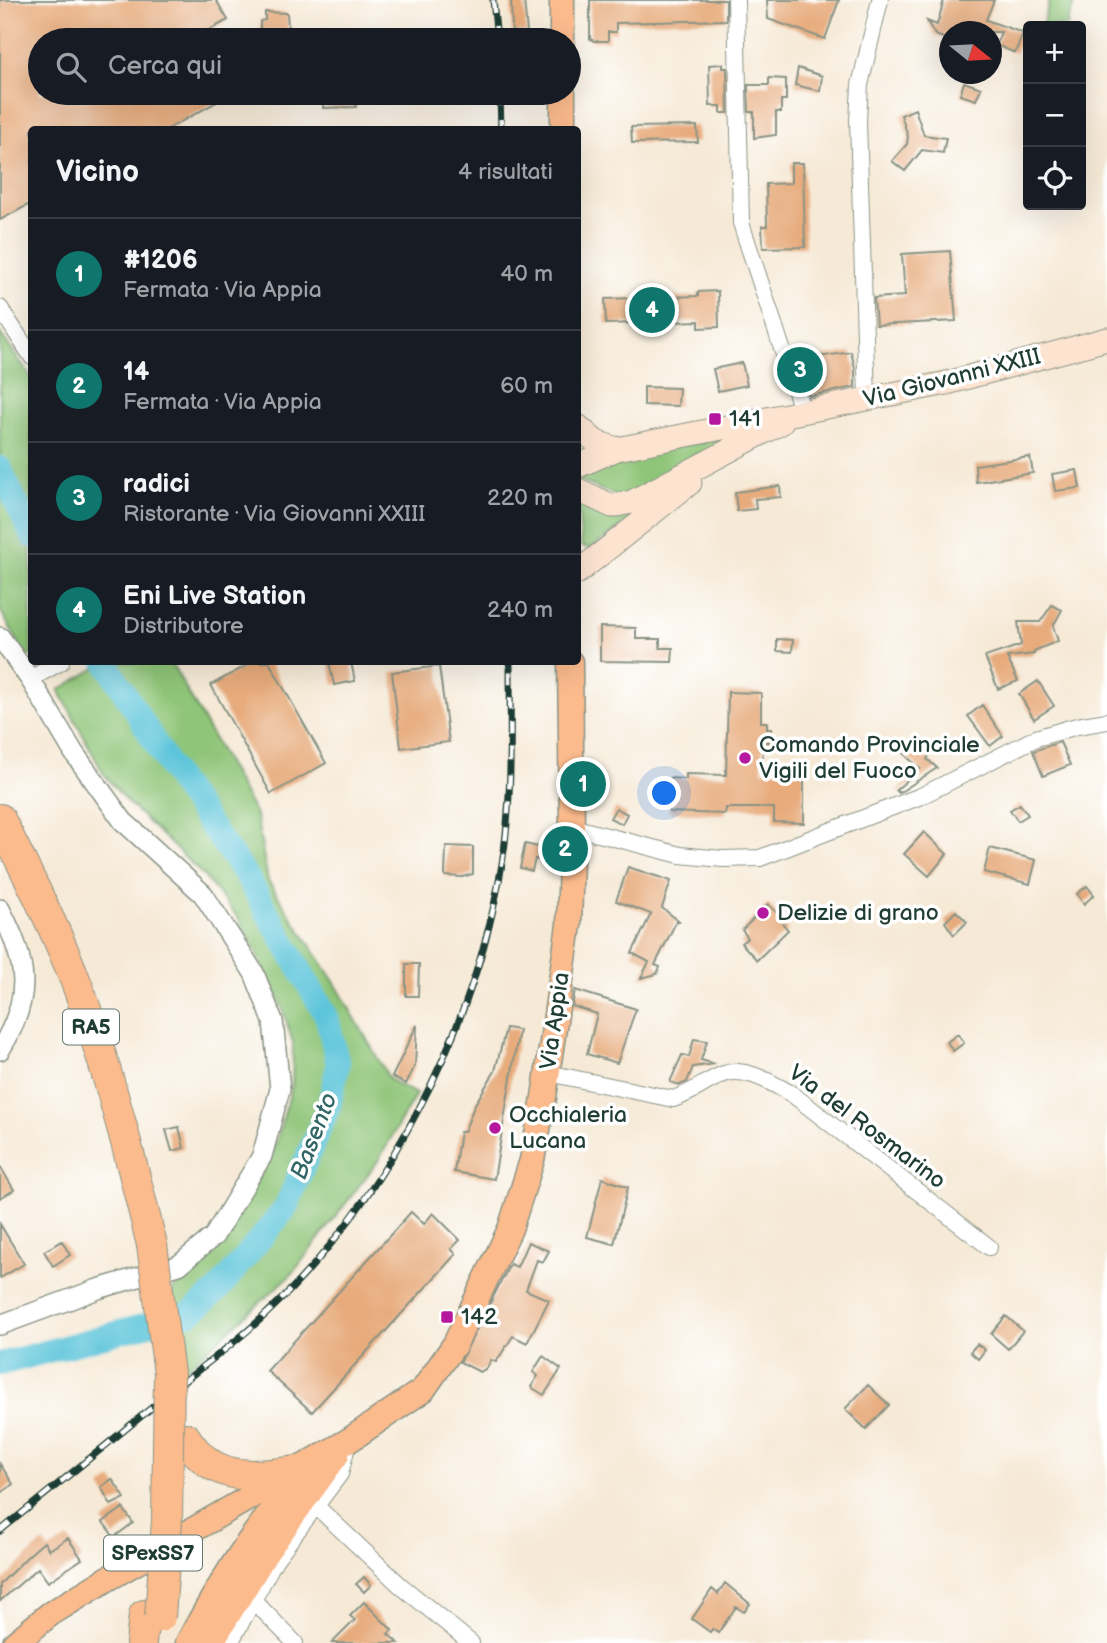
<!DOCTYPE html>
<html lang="it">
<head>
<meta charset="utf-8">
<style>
	:root { --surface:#171b24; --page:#242831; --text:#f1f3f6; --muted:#9ea1a6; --line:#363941; --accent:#0f766e }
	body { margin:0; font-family:"Balsamiq Sans",sans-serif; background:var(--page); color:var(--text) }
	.controls { position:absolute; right:21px; top:21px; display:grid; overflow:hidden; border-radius:7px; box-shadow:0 7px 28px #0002 }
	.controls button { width:63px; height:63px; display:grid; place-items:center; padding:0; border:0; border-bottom:2px solid var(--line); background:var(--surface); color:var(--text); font:35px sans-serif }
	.compass { position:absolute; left:939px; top:21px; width:63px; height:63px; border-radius:50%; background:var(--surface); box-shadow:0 7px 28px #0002; rotate:108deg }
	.you { position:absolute; left:665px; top:794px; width:24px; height:24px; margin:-18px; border:5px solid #fff; border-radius:50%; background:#1a73e8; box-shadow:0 0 0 10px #1a73e833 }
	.badge { display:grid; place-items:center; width:46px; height:46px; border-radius:50%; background:var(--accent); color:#fff; font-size:23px; font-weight:700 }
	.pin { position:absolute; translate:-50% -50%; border:4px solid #fff; box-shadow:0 2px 7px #0006 }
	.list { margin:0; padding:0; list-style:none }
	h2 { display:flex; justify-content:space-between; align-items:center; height:91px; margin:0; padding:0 28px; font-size:30px }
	h2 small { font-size:23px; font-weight:400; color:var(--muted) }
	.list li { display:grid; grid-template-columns:46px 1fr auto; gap:21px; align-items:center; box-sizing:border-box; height:112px; padding:0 28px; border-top:2px solid var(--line) }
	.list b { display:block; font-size:26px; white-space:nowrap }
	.list p { margin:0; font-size:23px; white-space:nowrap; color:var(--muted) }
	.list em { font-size:23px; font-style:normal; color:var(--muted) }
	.icon { flex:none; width:38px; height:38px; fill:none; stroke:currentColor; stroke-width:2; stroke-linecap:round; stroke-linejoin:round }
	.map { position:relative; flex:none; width:1107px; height:1643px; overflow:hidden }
	.search { position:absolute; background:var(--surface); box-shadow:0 7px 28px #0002; left:28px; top:28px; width:553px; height:77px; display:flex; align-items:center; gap:18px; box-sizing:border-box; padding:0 24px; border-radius:38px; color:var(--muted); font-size:26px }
	.panel { position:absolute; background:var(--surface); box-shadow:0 7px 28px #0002; left:28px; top:126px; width:553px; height:539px; border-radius:7px }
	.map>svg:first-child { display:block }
</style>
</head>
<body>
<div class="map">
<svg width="1107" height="1643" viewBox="0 0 1107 1643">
	<rect width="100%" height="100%" fill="#fff"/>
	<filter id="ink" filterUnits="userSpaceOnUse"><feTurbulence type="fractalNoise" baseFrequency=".0143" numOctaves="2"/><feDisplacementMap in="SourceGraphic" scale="14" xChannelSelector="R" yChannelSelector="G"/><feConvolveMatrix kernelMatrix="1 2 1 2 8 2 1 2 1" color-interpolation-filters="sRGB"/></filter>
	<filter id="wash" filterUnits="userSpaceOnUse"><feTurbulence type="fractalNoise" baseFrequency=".00686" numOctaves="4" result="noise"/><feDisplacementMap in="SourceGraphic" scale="28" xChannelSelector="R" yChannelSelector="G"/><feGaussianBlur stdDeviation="1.57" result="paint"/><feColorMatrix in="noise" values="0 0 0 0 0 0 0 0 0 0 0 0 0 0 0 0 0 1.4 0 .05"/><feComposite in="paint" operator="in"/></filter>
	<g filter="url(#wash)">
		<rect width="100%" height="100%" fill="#f6ead7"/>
		<path fill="#8fc578" stroke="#578156" stroke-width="2" d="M1050,0H1075L1067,26H1042Z
			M0,333L31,377V656L25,654L0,610Z
			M738,435L625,499L579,481C589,455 708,441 738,435Z
			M689,479L590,549L581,546L578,501L595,509Z
			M106,662H171L256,815L268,881L335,983L390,1080L416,1094L378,1161L292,1274L181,1373L172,1290L199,1271L229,1235L276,1143L292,1086L293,1043L281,1004L240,920L202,874L125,800L103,773L59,690Z"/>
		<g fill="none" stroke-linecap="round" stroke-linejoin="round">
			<path stroke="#5dc5da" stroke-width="24" d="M0,468L32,536
				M0,1364L191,1313L218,1290L285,1209L329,1106L338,1065L327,1017L247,877L179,782L106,662"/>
		</g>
		<g id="blocks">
			<path fill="#e7ab7b" d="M0,0H216L228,20L191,40H40V93H216L220,100L166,130H32V203L0,220Z
				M511,0H524L527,32H512Z
				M590,0H726V20L616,23V32H608V41H594L590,39Z
				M767,0H839L825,39L768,19Z
				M944,0H994L986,20L1023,33L1015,53L996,45L1001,32H949V40L935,35L927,21L937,25Z
				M265,12L287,13L289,40H260V21L265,20Z
				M723,64V68H727L728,113H721V106H710L709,65Z
				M798,68L822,76L820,91L795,85Z
				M769,78L786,79V100H781V112H776V135L754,138V112H749L748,85H769Z
				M964,82L981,88L976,100L960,95Z
				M323,93H357L356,107L323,108Z
				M915,109L924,135L946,138L943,153L922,150L905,171L892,161L907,144L908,136L901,115Z
				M697,126L698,142L632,143L631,127Z
				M791,163H803L805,247L763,248L762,226H767L766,184L791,183Z
				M950,251L956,321L876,325L874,298L905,296L902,254Z
				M718,291L719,327L699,328V321L606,324L605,299L698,296V292Z
				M851,352L855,368V387L809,396L797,360Z
				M742,363L747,385L718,391L713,369Z
				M644,387L679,388L678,406L644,405Z
				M1030,457L1033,473L976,482L975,465Z
				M1077,470L1080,488L1055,491L1052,474Z
				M780,486L781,497L755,499L756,509L737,511L735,492Z
				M1052,605L1062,610L1053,626L1058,641L1034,651V654L1007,657L1018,681L998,689L985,657L1021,645L1018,622H1040Z
				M600,627L636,628V639H660V648H673L672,662L600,661Z
				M777,639L793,640L792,652L777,651Z
				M253,662H269L326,763L271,794L211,685Z
				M329,662H351L355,681L334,685Z
				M439,666L449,742L401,748L392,672Z
				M1038,681L1054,706L1034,719L1019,694Z
				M728,692L761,693V722H767V729H772V742H763L762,770H804V823L774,822V808H726L725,814L669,812L670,778L686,779V774L726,775Z
				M982,705L1003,736L990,746L968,716Z
				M1060,742L1070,765L1043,776L1033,751Z
				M910,743L919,751L922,748L930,755L927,759L937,768L899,793L896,790L920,769L901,751Z
				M1020,804L1028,815L1018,821L1010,810Z
				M616,808L627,814L622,824L610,818Z
				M924,832L947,854L929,876L904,854Z
				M525,844L543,848L540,860L535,859L532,871L520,868Z
				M446,846L473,847V874L462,877L445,876Z
				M990,848L1036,860L1030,884L984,872Z
				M628,867L671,881L662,908L679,921L676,922L655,965L660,967L657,974L641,978L649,962L632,953L651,914L616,901Z
				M1087,886L1094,895L1084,904L1077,894Z
				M768,904L785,921L783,924L788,930L757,960L741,943L748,938L742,930Z
				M956,911L967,922L954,935L945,922Z
				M406,964H419L418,996H406Z
				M575,990L636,1009L617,1063L587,1054L597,1014L572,1006Z
				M417,1025L415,1066L406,1084L392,1077Z
				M506,1028L519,1030L494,1179L454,1172L460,1132H464L475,1104L495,1071Z
				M958,1034L964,1043L953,1051L947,1042Z
				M694,1039L707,1041L701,1060L715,1064L693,1067L687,1082L680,1085L670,1082L682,1055L689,1057Z
				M179,1127L184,1148L172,1151L166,1130Z
				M0,1166L14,1190L0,1198Z
				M602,1178L628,1187L614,1244L587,1237Z
				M411,1212L424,1224L433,1213L460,1240L451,1249L456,1254L312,1412L267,1371Z
				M0,1224L24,1264L0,1278Z
				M62,1241L70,1255L53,1266L44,1251Z
				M528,1242L549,1251L543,1262L537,1260L526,1290L549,1300L527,1343L513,1336L496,1362L491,1360L487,1368L480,1372L460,1362L510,1264L517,1267Z
				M1006,1316L1023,1331L1008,1349L991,1334Z
				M977,1344L985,1350L978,1359L970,1352Z
				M543,1356L561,1369L544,1395L531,1387L538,1376L533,1372Z
				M868,1385L889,1405L866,1429L845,1409Z
				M0,1464L13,1484L0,1494Z
				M112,1479L125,1498L111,1505L101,1487Z
				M123,1508L133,1523L114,1537L103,1522Z
				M68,1538L82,1559L48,1582L38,1568L0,1601V1584L30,1554L44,1542L49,1550Z
				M364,1577L371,1585L364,1592L356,1584Z
				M725,1583L750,1604L744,1612L736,1607L718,1633L712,1629L710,1632L692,1619L712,1589L718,1594Z
				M364,1602L392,1630L388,1634L398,1643H332L355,1620L350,1616Z"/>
		</g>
	</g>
	<g filter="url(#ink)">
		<use href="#blocks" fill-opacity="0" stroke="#8a9486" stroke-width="2"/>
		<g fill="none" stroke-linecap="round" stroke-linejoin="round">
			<defs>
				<path id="minor" d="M736,0L741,223L803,413
					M0,308L32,357
					M867,399L858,121L860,85L880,0
					M30,679L61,662
					M572,827L680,855L723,859L760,858L921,796L1036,738L1077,726L1107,721
					M548,1073L673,1099C694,1093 705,1081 724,1074C746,1066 773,1084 792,1094L989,1247
					M317,1507L400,1585L471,1643
					M252,1599L295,1643
					M230,1643L275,1560L340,1474L346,1450"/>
				<path id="tertiary" d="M0,637L30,679L74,753L123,821L203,894L254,973L273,1021L280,1089L262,1156L214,1236L179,1265L98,1289L0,1325
					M0,909C28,963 33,997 0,1050"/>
				<path id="secondary" d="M578,426L596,442L617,449
					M578,466L617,449L947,383L1107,339
					M578,490L612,506L632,502L781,423
					M578,572L690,483"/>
				<path id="primary" d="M562,0V40
					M563,93V130
					M15,1643L50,1614L109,1578L348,1441L423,1390L455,1344L510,1229L532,1160L543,1104L569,925L572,827L570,662
					M211,1643L266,1553L337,1455"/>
				<path id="trunk" d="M189,1643C227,1572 265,1512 323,1456"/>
				<path id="motorway" d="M0,819C30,880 62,940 84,1004C112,1083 132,1164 152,1245
					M186,1438C213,1482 251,1477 296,1471
					M141,1643L144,1615"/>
			</defs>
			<use href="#minor" stroke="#8a9486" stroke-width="18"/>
			<use href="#tertiary" stroke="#8a9486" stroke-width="22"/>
			<use href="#secondary" stroke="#8a9486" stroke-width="25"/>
			<use href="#primary" stroke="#8a9486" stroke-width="27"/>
			<use href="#trunk" stroke="#8a9486" stroke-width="29"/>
			<use href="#motorway" stroke="#8a9486" stroke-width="32"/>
			<use href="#minor" stroke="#fff" stroke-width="16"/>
			<use href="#tertiary" stroke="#fff" stroke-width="19"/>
			<use href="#secondary" stroke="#fde4d1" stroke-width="23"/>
			<use href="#primary" stroke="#fbbb8d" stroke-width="24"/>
			<use href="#trunk" stroke="#fbbb8d" stroke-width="26"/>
			<use href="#motorway" stroke="#fbbb8d" stroke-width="30"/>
			<defs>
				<path id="rail" d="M493,0L497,40
					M500,93L501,130
					M0,1531C59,1483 119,1435 178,1386C207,1363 238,1341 265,1315C387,1201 475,1028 502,864C513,797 510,729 510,662"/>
			</defs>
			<use href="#rail" stroke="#1f3d34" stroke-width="7"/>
			<use href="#rail" stroke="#fff" stroke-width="4.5" stroke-dasharray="13" stroke-linecap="butt"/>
			<defs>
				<path id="motorway-bridge" d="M152,1245L169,1373L167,1521L160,1617"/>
			</defs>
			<use href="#motorway-bridge" stroke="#8a9486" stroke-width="32" stroke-linecap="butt"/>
			<use href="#motorway-bridge" stroke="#fbbb8d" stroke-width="30"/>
		</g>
	</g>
	<g fill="#b5179e" stroke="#fff" stroke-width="2.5">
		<rect x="708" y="412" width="14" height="14" rx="3.5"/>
		<circle cx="745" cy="758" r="7"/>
		<circle cx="763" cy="913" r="7"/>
		<circle cx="495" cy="1128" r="7"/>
		<rect x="440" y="1310" width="14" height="14" rx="3.5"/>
	</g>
	<g text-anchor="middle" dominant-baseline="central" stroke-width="7" stroke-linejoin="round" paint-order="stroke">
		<g fill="#fff" stroke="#627771" stroke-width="2">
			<rect x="63" y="1009.5" width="56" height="35" rx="5"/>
			<rect x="104" y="1535.5" width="98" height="35" rx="5"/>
		</g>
		<g font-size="21" font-weight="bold" fill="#1f3d34">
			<text x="91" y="1027">RA5</text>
			<text x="153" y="1553">SPexSS7</text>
		</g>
		<g font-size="23" fill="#1f3d34" stroke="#fff">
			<text transform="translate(952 378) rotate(-14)">Via Giovanni XXIII</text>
			<text transform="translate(555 1021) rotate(-82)">Via Appia</text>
			<text transform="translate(867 1127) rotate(37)">Via del Rosmarino</text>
		</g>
		<g font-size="23" fill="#1f3d34" stroke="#fff" text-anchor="start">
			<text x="729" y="419">141</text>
			<text x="759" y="745">Comando Provinciale<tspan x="759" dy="26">Vigili del Fuoco</tspan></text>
			<text x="777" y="913">Delizie di grano</text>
			<text x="509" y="1115">Occhialeria<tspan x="509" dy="26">Lucana</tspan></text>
			<text x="461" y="1317">142</text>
		</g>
		<g font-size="24" font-style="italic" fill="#326666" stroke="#fff">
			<text transform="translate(314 1136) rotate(-69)">Basento</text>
		</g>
	</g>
</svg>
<div class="controls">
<button>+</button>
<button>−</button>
<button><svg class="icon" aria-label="locate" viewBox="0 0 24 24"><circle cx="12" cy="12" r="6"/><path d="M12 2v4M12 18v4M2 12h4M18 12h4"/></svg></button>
</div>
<svg class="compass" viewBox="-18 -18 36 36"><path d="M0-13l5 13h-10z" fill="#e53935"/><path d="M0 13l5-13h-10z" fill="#9ea1a6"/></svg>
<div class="you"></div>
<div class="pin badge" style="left:583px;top:784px">1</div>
<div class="pin badge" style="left:565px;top:849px">2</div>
<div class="pin badge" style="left:800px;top:370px">3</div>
<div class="pin badge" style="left:652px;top:310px">4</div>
<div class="search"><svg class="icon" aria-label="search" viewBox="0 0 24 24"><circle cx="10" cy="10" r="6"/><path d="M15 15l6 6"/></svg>Cerca qui</div>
<section class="panel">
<h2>Vicino<small>4 risultati</small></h2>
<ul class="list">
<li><span class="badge">1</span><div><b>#1206</b><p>Fermata · Via Appia</p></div><em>40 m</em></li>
<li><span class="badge">2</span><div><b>14</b><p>Fermata · Via Appia</p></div><em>60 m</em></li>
<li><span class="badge">3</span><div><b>radici</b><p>Ristorante · Via Giovanni XXIII</p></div><em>220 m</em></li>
<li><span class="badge">4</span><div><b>Eni Live Station</b><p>Distributore</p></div><em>240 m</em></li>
</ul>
</section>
</div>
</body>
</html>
